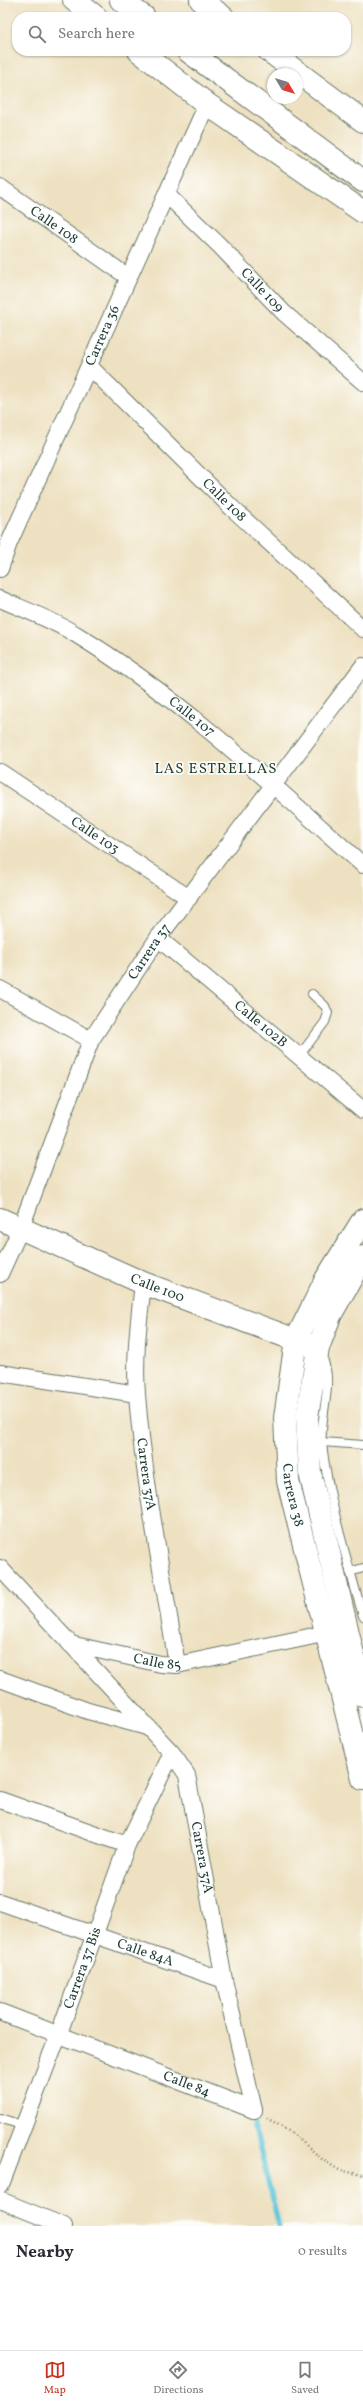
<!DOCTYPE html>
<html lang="en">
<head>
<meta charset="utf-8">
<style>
	:root { --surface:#fff; --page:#f7f7f7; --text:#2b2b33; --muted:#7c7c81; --line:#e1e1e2; --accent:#c8321e }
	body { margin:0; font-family:Vollkorn,serif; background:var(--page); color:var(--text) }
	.compass { position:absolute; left:267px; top:68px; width:36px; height:36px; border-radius:50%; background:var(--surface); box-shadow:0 1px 3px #0004; rotate:128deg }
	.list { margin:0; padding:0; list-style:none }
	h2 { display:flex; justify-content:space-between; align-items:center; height:52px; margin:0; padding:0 16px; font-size:17px }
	h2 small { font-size:13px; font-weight:400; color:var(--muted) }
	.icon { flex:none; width:22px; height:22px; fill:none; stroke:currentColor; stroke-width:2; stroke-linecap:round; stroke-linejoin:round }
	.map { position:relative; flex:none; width:363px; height:2226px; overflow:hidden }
	.search { position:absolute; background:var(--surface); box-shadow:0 1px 3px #0004; left:12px; right:12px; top:12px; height:44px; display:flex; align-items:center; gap:10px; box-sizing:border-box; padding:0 14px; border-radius:16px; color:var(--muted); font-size:15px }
	.sheet { height:124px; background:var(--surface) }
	nav { display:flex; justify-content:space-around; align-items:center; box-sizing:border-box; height:56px; border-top:1px solid var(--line); background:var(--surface); font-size:11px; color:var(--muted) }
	nav a { display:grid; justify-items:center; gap:2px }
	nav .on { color:var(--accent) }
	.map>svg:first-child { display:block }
</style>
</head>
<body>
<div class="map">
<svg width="363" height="2226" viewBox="0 0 363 2226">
	<rect width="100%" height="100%" fill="#fdfcf7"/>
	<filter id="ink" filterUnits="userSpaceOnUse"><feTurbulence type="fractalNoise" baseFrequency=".025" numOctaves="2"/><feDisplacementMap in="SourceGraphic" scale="8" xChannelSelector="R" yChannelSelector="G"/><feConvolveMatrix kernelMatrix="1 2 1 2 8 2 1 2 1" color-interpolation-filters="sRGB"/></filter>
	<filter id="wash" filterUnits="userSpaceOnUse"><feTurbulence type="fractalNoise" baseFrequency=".012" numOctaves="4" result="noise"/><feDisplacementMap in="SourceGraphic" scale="16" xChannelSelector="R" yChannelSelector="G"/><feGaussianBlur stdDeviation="0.9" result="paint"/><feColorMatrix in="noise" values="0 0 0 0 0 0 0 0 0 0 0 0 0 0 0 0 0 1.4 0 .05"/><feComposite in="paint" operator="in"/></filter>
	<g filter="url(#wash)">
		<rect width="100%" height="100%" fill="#eee1c1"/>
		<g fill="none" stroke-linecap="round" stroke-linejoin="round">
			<path stroke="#60c8dc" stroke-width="5" d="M251,2112L279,2226"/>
		</g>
	</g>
	<g filter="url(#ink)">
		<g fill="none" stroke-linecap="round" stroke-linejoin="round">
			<defs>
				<path id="lane" d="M299,1056L325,1022L328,1013L325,1006L312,994
					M322,1357C335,1384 319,1415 322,1444C329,1502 347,1560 363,1616
					M322,1442L363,1445
					M350,1572L363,1568
					M0,2118L24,2126"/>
				<g id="street">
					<path id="s1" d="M0,187L128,277"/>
					<path id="s2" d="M166,194L220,246L284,313L363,382"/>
					<path id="s3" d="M90,367L232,508L363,629"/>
					<path id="s4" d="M0,569L9,543L207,104"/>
					<path id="s5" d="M0,599C25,610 53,620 77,635C182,699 271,784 363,865"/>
					<path id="s6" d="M0,772L189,898"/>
					<path id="s7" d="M158,938L363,1110"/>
					<path d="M0,989L91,1040"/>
					<path id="s8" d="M0,1274L20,1230L91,1040L158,938L363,666"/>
					<path id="s9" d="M143,1283C139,1320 134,1357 137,1395C144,1485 163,1575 177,1665"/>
					<path d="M0,1373L137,1394"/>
					<path id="s10" d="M0,1568L172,1753L187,1775L224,1980L254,2110"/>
					<path id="s11" d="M70,1644L161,1664L177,1665L337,1631"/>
					<path d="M0,1679L88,1711L147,1727"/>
					<path d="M0,1800L127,1845"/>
					<path id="s12" d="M0,1902L224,1980"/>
					<path id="s13" d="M0,2012L254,2110"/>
					<path id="s14" d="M0,2187L58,2036L127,1845L172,1753"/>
					<path d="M0,2200L64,2226"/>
				</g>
				<g id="secondary">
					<path id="s15" d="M0,1219L143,1283L309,1345"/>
					<path id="s16" d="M363,1220L326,1279L296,1340L285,1418L288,1481L363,1779"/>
					<path d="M363,1257L330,1316L318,1348L307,1417L310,1473L363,1696"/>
				</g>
				<path id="highway" d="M74,0L96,17
					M121,0L144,17
					M201,0L223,17
					M139,51L207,104L363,212
					M188,51L363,181
					M269,51L363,121"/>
			</defs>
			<use href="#lane" stroke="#677665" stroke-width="10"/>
			<use href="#street" stroke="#677665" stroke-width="18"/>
			<use href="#secondary" stroke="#677665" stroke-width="24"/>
			<use href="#highway" stroke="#677665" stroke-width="24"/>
			<path stroke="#677665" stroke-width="2.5" stroke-dasharray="1 3" stroke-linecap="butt" d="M267,2118L292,2133L323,2160L339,2170L363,2175"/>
			<use href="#lane" stroke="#fff" stroke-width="8"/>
			<use href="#street" stroke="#fff" stroke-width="16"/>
			<use href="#secondary" stroke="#fff" stroke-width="22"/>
			<use href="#highway" stroke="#fff" stroke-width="22"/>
		</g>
	</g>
	<g text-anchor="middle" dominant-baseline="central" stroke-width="3.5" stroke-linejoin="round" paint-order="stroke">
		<g font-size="14" fill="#1f3d34" stroke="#fdfcf7">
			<text stroke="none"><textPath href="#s1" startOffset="66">Calle 108</textPath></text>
			<text stroke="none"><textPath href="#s2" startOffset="136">Calle 109</textPath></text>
			<text stroke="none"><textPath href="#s4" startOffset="255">Carrera 36</textPath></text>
			<text stroke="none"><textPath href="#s3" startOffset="189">Calle 108</textPath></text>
			<text stroke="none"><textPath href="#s5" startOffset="226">Calle 107</textPath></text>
			<text stroke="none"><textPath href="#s6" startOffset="114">Calle 103</textPath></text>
			<text stroke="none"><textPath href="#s8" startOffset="357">Carrera 37</textPath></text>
			<text stroke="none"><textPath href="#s7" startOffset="134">Calle 102B</textPath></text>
			<text stroke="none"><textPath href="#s15" startOffset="172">Calle 100</textPath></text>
			<text stroke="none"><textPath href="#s9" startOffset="192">Carrera 37A</textPath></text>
			<text stroke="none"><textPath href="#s16" startOffset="294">Carrera 38</textPath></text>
			<text stroke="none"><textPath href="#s11" startOffset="89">Calle 85</textPath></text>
			<text stroke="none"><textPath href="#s10" startOffset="363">Carrera 37A</textPath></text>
			<text stroke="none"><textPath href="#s12" startOffset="154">Calle 84A</textPath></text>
			<text stroke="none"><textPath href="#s14" startOffset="234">Carrera 37 Bis</textPath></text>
			<text stroke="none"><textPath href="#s13" startOffset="200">Calle 84</textPath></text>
		</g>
		<g font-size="15" letter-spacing="1" fill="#1f3d34" stroke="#fdfcf7">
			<text x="216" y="769">LAS ESTRELLAS</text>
		</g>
	</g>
</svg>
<svg class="compass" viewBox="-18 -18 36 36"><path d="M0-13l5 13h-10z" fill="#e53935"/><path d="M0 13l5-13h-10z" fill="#7c7c81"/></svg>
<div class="search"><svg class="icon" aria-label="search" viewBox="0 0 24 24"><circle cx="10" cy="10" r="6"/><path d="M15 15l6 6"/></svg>Search here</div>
</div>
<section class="sheet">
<h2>Nearby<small>0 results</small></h2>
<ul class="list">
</ul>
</section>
<nav>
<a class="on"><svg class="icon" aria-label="map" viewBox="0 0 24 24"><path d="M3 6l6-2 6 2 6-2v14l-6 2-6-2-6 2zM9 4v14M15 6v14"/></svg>Map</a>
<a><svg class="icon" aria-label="directions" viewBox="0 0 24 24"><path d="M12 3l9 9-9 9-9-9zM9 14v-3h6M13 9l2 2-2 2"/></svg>Directions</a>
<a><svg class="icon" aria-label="saved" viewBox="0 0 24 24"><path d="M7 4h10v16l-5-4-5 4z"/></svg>Saved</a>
</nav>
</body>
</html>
